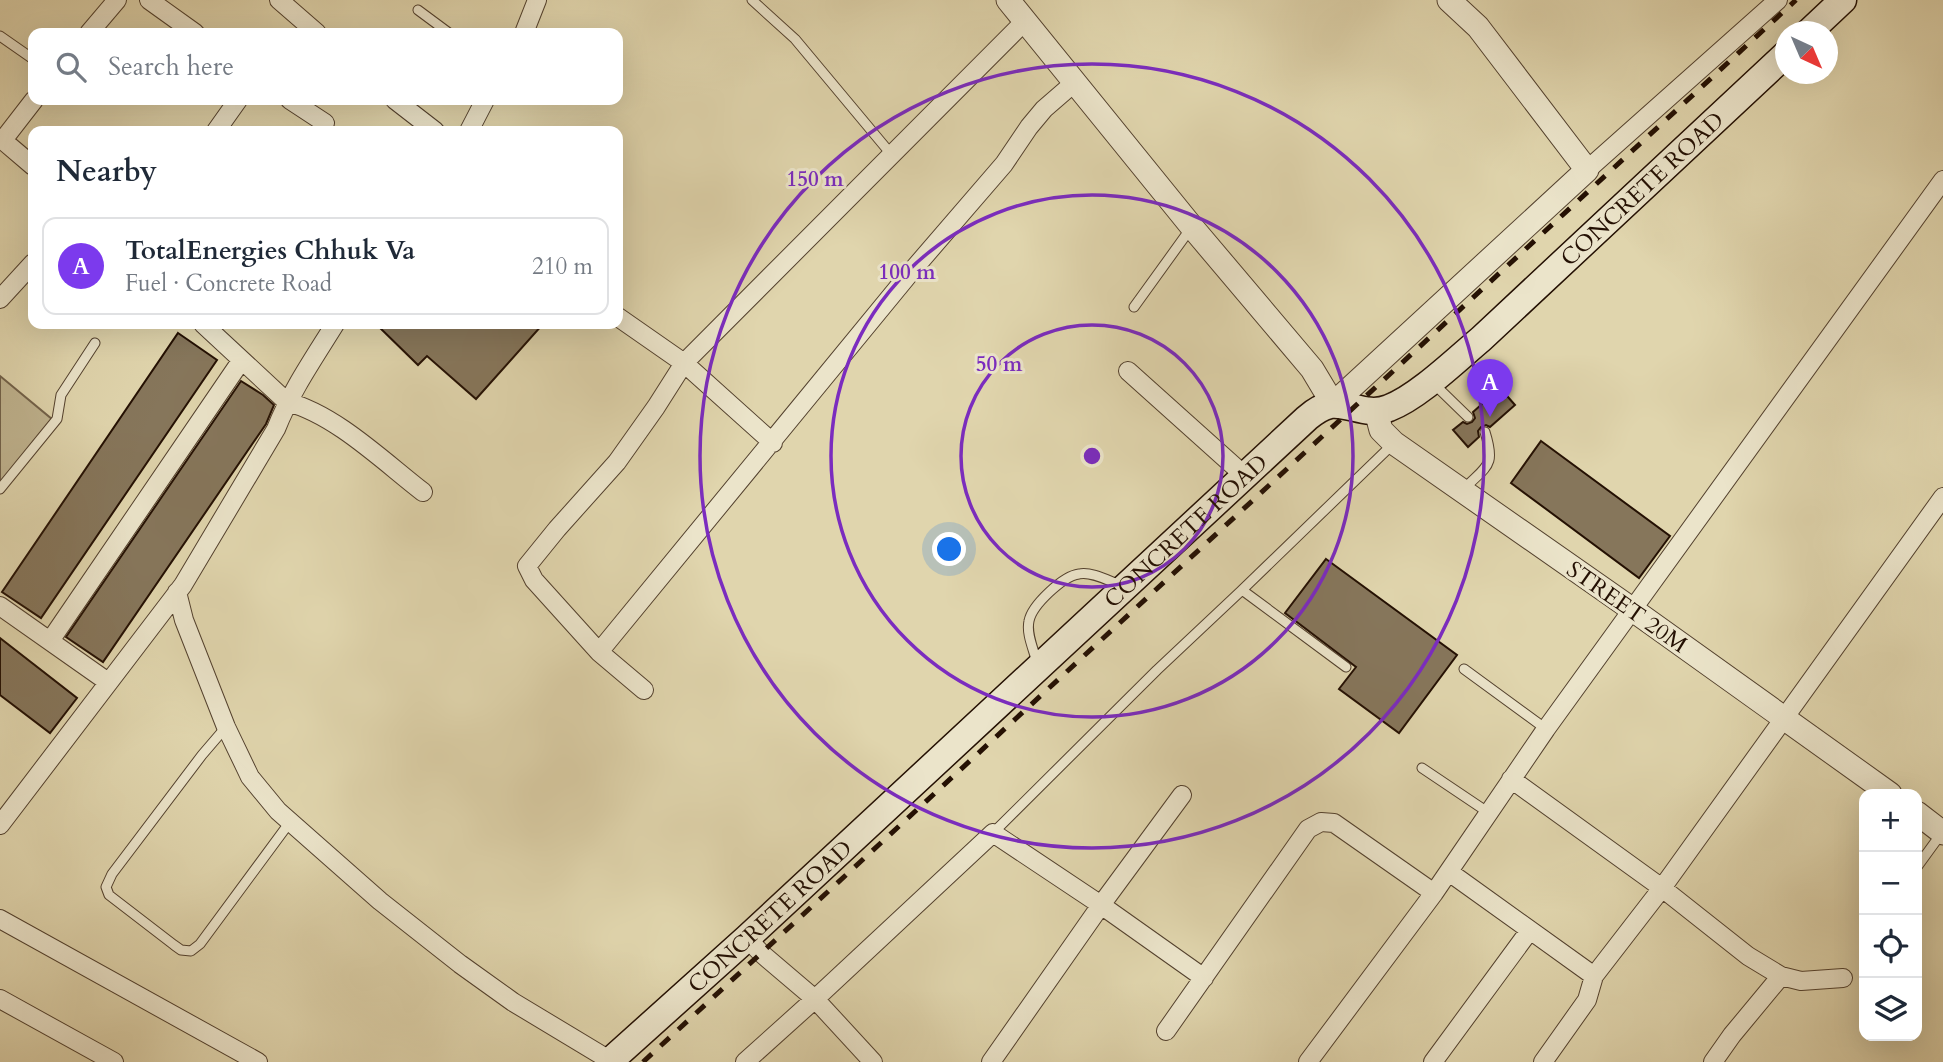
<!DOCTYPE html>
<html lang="en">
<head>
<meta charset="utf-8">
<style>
	:root { --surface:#fff; --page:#f2f2f3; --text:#1f2937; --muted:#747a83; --line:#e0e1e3; --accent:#7c3aed }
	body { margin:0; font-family:Cardo,serif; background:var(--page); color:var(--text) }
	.controls { position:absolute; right:21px; bottom:21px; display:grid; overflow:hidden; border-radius:14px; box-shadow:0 7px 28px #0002 }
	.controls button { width:63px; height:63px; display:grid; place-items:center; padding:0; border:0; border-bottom:2px solid var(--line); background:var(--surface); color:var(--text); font:35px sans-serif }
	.compass { position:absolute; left:1775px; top:21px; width:63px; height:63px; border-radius:50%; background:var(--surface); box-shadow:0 7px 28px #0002; rotate:136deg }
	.you { position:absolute; left:950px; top:550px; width:24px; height:24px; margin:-18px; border:5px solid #fff; border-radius:50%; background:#1a73e8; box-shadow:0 0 0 10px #1a73e833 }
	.badge { display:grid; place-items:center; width:46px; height:46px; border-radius:50%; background:var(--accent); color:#fff; font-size:23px; font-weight:700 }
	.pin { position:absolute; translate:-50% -58px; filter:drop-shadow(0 2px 4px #0008) }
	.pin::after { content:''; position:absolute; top:37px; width:24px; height:21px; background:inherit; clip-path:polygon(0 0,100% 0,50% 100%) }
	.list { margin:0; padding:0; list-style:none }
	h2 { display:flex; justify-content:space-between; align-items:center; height:91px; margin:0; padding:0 28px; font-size:30px }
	h2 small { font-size:23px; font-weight:400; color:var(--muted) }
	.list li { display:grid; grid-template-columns:46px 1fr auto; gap:21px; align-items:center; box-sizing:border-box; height:98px; margin:0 14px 14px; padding:0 14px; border:2px solid var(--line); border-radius:14px }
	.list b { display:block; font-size:26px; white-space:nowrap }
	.list p { margin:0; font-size:23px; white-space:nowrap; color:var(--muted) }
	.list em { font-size:23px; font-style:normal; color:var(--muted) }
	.icon { flex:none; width:38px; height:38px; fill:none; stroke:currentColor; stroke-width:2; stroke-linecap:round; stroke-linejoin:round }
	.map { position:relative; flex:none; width:1943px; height:1062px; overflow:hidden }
	.search { position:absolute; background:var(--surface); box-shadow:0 7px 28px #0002; left:28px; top:28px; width:595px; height:77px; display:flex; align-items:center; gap:18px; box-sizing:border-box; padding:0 24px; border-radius:14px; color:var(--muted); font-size:26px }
	.panel { position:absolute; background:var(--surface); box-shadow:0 7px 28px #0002; left:28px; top:126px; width:595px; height:203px; border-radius:14px }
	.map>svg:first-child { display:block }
</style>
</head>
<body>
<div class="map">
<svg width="1943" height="1062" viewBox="0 0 1943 1062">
	<rect width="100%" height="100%" fill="#e0d5ad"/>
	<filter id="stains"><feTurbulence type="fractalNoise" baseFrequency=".00286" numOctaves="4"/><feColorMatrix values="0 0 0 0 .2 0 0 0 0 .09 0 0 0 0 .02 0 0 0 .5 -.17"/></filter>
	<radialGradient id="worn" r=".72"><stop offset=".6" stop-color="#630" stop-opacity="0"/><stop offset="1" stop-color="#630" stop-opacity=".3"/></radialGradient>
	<path fill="#c0b490" stroke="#72624a" stroke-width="2" d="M0,376L53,420L0,483Z"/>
	<path fill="#86765b" stroke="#241003" stroke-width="2" d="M376,324H543L476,399L427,356L418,365Z
		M178,333L217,360L41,618L2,592Z
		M241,381L263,395L274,405L266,424L103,662L66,637Z
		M1500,388L1515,405L1490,427L1486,425L1481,427L1478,431L1479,437L1468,447L1453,430L1463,422L1467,424L1472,422L1475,418L1473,412Z
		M1541,441L1670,536L1639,578L1511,483Z
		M1326,559L1457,655L1399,733L1339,689L1356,667L1285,613Z
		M0,638L77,698L50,733L0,695Z"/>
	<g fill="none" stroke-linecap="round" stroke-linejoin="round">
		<defs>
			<path id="service" d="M752,0L795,39L891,154
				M418,10L449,33
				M0,36L33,59
				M1134,307L1191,228
				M1434,384L1468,417
				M0,489L57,419L61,395L95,343
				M1463,490C1487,465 1496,467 1485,432
				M1037,663C1034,650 1026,634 1029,621C1032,605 1063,576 1079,574C1091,571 1109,581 1120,585
				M1346,667L1242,590L1394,443
				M1464,669L1546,729
				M226,727L202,755L112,874L106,887L109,895L174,945L181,950L191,951L200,944L290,822
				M1422,768L1489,813
				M993,833L1157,670L1242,590
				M1917,867L1941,834"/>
			<path id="minor" d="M149,0L195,33
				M279,0L317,33
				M89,33L117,0
				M524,33L537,0
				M290,100L325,123
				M395,100L435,131
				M216,131L238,100
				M469,131L485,100
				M0,138L33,166
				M3,140L34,100
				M1587,170L1778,0
				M0,299L33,263
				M618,317L684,363L773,443
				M203,324L287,402C335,414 384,462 423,492
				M1128,371L1245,476
				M177,592L184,620L226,727L250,777L278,811L380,901L460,964L513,1002L611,1061
				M0,606L108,682
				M50,641L241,361
				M599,652L910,273L1004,164L1029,127L1044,109L1074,83
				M644,690L599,652L534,580L527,566L557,529L617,462L656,407L684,363L1025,21
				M1511,779L1662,888L1748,956L1781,976L1801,981L1843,978
				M0,825L183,585L276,429C291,391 314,358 335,324
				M1449,872L1594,976
				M0,919L258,1062
				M747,938L761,953L815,999L873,1062
				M0,999L114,1062
				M1166,1031L1308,829L1321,822L1334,823L1434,893
				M745,1062L815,999L993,833L1101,905L1204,978
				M991,1062L1101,905L1182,795
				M1308,1062L1434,893L1546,729L1943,180
				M1433,1062L1530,930
				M1543,1062L1587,1000L1594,976L1662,888L1943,497
				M1713,1062L1732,1035L1781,976"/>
			<path id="tertiary" d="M1008,0L1192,227L1312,369L1333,404L1587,170L1478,27L1449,0
				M1376,411L1381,430L1394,443L1633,610L1890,794
				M1917,813L1943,833"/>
			<g id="secondary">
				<path d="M1809,32L1843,0"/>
				<path id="s1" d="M609,1062L747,938L1307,418C1314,412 1321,407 1330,405C1348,402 1367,417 1389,408C1418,397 1456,360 1481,339L1786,54"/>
			</g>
		</defs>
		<use href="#service" stroke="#53412e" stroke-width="11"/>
		<use href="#minor" stroke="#53412e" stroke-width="20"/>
		<use href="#tertiary" stroke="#53412e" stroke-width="25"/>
		<use href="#secondary" stroke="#241003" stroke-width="29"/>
		<use href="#service" stroke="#ebe4ca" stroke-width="9"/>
		<use href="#minor" stroke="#ebe4ca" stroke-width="18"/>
		<use href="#tertiary" stroke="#ebe4ca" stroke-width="23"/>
		<use href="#secondary" stroke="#ebe4ca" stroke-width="26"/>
		<path stroke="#241003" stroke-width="5" stroke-dasharray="12 12" stroke-linecap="butt" d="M643,1062L1796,0"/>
	</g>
	<g fill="none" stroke="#7b2cbf" stroke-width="3.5">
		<circle cx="1092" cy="456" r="131"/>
		<circle cx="1092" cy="456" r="261"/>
		<circle cx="1092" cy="456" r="392"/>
	</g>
	<g text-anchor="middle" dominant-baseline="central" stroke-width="6" stroke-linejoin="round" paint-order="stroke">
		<g font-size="23" fill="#241003" stroke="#ebe4ca">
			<text stroke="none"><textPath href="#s1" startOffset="1372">CONCRETE ROAD</textPath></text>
			<text stroke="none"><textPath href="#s1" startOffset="784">CONCRETE ROAD</textPath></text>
			<text transform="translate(1627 607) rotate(35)">STREET 20M</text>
			<text stroke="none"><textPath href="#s1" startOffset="217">CONCRETE ROAD</textPath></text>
		</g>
	</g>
	<circle cx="1092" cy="456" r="10" fill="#7b2cbf" stroke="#ebe4ca" stroke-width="3.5"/>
	<g font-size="21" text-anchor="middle" font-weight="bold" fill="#7b2cbf" stroke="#ebe4ca" stroke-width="6" stroke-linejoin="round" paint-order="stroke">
		<text x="815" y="186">150 m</text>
		<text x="907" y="279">100 m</text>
		<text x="999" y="371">50 m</text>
	</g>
	<rect width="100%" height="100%" filter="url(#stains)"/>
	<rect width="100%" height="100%" fill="url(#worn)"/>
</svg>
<div class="controls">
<button>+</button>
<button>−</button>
<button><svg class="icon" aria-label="locate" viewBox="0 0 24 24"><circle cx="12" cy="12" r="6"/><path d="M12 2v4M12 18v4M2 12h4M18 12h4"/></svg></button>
<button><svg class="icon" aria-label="layers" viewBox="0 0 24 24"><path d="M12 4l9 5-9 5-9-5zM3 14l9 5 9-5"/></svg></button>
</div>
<svg class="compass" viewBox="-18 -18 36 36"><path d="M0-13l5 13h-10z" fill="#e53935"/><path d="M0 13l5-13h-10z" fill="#747a83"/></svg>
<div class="you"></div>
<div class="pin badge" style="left:1490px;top:417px">A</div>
<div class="search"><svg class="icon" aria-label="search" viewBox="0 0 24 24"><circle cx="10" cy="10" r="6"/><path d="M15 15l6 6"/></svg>Search here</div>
<section class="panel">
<h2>Nearby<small></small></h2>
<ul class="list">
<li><span class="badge">A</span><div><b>TotalEnergies Chhuk Va</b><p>Fuel · Concrete Road</p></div><em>210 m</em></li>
</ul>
</section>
</div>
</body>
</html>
